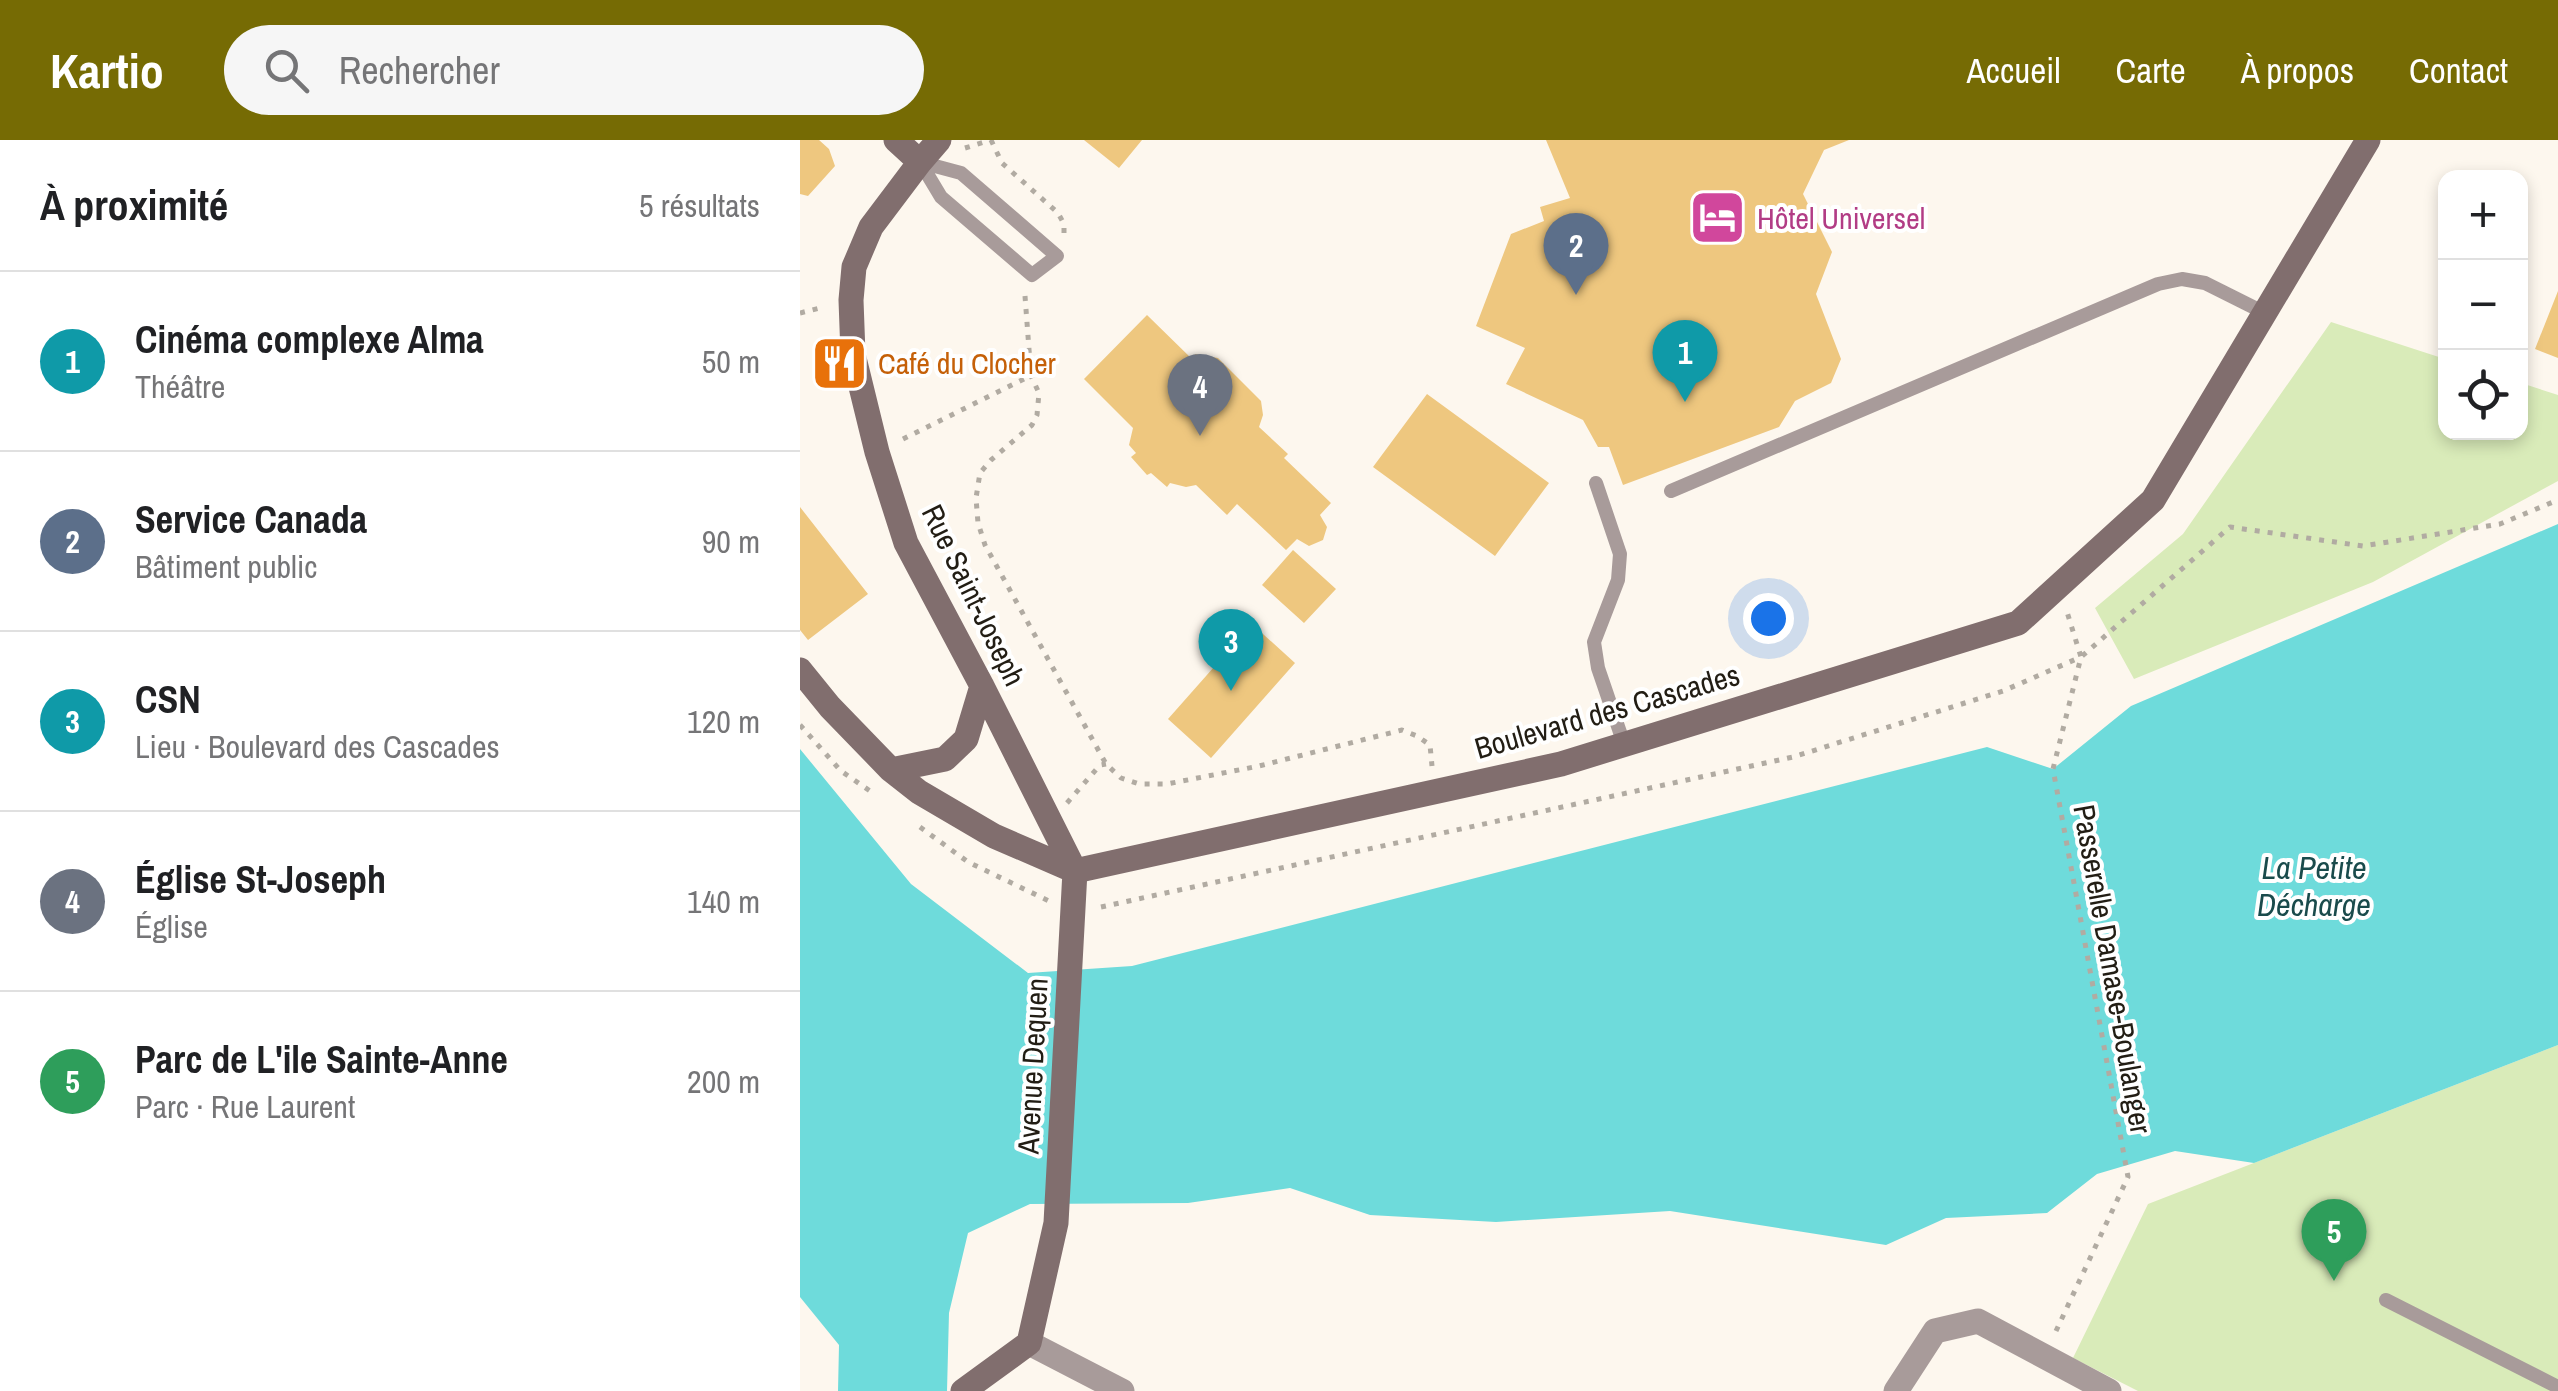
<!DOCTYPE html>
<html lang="fr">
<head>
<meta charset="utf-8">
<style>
	:root { --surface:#fff; --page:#f6f6f6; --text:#202124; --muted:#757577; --line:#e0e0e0; --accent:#766b04 }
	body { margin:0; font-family:"Archivo Narrow",sans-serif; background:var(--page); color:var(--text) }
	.controls { position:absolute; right:30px; top:30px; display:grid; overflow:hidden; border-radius:20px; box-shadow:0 5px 15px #0003 }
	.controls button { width:90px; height:90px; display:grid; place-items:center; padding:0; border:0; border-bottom:2px solid var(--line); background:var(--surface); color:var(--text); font:50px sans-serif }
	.you { position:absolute; left:968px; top:478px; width:35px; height:35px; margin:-25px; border:8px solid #fff; border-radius:50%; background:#1a73e8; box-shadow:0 0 0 15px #1a73e833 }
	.badge { display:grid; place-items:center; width:65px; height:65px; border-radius:50%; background:var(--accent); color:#fff; font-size:32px; font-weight:700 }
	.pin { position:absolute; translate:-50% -82px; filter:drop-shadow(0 2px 5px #0008) }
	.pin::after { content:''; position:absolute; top:52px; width:35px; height:30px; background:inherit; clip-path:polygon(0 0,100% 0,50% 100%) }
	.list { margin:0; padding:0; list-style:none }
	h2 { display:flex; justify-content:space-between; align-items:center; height:130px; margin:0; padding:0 40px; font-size:42px }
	h2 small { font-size:32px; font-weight:400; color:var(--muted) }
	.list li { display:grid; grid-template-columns:65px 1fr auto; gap:30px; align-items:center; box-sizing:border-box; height:180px; padding:0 40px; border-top:2px solid var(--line) }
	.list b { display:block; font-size:38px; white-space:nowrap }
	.list p { margin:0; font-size:32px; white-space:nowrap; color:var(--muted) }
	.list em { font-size:32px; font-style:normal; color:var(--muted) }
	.icon { flex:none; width:55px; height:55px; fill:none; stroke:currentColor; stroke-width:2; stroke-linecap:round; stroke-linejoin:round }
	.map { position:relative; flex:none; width:1758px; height:1251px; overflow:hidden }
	header { display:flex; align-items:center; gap:60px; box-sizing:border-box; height:140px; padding:0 50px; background:var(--accent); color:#fff }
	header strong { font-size:48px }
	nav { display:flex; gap:55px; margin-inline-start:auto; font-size:35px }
	.search { width:700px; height:90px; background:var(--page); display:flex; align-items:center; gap:25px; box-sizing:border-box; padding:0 35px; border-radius:55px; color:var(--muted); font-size:38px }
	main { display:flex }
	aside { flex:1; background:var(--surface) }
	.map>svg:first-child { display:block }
</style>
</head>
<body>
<header>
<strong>Kartio</strong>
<div class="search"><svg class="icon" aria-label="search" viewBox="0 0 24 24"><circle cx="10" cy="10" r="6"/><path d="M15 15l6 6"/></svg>Rechercher</div>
<nav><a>Accueil</a><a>Carte</a><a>À propos</a><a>Contact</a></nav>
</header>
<main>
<aside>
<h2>À proximité<small>5 résultats</small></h2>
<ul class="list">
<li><span class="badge" style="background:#0f9aa8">1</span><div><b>Cinéma complexe Alma</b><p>Théâtre</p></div><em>50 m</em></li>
<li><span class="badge" style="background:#5c6f8a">2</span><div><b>Service Canada</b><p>Bâtiment public</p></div><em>90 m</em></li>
<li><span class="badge" style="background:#0f9aa8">3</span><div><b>CSN</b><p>Lieu · Boulevard des Cascades</p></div><em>120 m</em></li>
<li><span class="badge" style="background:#6b7280">4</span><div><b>Église St-Joseph</b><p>Église</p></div><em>140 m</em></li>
<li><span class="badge" style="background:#2e9e5b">5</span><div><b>Parc de L'ile Sainte-Anne</b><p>Parc · Rue Laurent</p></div><em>200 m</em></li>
</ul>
</aside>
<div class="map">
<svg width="1758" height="1251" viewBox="0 0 1758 1251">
	<rect width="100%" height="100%" fill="#fdf7ee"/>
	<path fill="#d9ebb9" d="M1531,182L1645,219L1646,292H1720L1721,243L1758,255V341L1573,442L1334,539L1295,468L1383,394Z
		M1758,905V1251H1338L1273,1218L1348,1064Z"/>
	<path fill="#6edbdb" d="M1758,384V905L1454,1023L1375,1011L1297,1034L1247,1073L1146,1078L1086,1105L870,1071L696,1082L570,1075L490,1048L388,1063L230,1064L168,1093L149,1173L147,1251H38L39,1205L0,1157V609L111,744L228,833L332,826L1187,607L1253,629L1331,566Z"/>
	<path fill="#eec77f" d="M0,0H19L29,9L35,26L8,56L0,54Z
		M284,0H342L319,28Z
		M746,0H1049L1024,10L1003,54L1032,112L1016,154L1041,219L1031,243L995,261L979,287L823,345L809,307H798L783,280L706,244L725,208L676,186L711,94L744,81L740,67L770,58Z
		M1758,151V218L1735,209Z
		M347,175L393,220L395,214L418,218L461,261L463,275L459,287L488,314L484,318L531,363L520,375L527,387L523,400L509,406L497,399L486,410L437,364L427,375L396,345L386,347L370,343L367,347L351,333L347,335L331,317L336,313L329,305L333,288L284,239Z
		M627,254L749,343L695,416L573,327Z
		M0,367L68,454L8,500L0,490Z
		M493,410L536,449L504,483L462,445Z
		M452,484L495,523L411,618L368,579Z"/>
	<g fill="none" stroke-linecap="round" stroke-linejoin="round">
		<path stroke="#b1aba2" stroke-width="5" stroke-dasharray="5 8" stroke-linecap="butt" d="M191,0L202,23L258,73L264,84V93
			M165,8L191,0
			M225,156L231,236L239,253L237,275L232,285L191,320L180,333L176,358L178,383L185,405L306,624L321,638L339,644H367L459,626L602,590L617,596L630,605L632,626
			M0,173L24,167
			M103,299L234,234
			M0,585L41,631L70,651
			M267,663L300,625L306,624
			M120,687L168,722L249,761
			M301,767L993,617L1203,551L1281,517L1267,472
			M1256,1191L1328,1037L1253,629L1281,517L1430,387L1563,406L1700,384L1758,360"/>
		<path stroke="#a89b9a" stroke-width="14" d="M120,22L161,33L257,116L232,135L141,57Z
			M796,343L820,414L818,440L794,502L798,528L824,604
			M871,351L1358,144L1382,139L1405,143L1465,173
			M1586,1160L1758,1247"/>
		<path stroke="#a89b9a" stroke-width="25" d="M229,1203L322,1251
			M1096,1251L1135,1191L1178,1181L1309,1251"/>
		<path stroke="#816e6e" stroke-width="25" d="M96,0L120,22
			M139,0L120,22L71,87L54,127L51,160L53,214L77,312L106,403L182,546L275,731L256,1083L229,1203L163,1251
			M0,530L30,567L91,630L119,652L194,696L275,731L761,624L1218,483L1353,360L1568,0
			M91,630L145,619L166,599L182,546"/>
	</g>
	<defs>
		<symbol id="hotel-square" viewBox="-11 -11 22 22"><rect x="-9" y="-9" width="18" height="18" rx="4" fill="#d1479c" stroke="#fff"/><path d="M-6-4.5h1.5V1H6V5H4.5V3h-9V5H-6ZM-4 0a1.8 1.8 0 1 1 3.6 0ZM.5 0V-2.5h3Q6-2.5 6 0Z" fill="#fff"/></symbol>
		<symbol id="restaurant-square" viewBox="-11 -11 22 22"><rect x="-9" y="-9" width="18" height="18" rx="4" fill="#e8710a" stroke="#fff"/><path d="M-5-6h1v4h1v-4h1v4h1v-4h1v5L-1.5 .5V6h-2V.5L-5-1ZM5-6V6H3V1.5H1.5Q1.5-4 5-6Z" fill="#fff"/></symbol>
	</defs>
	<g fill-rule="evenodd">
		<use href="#hotel-square" x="886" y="46" width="63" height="63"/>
		<use href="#restaurant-square" x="8" y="192" width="63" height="63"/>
	</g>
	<g text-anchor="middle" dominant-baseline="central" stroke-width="8" stroke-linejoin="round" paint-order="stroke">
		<g font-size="30" fill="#b23c85" stroke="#fff" text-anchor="start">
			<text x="957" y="78">Hôtel Universel</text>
		</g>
		<g font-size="30" fill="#c56008" stroke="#fff" text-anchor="start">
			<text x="78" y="223">Café du Clocher</text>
		</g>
		<g font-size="30" fill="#221d14" stroke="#fff">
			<text transform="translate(174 455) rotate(64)">Rue Saint-Joseph</text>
			<text transform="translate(807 571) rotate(-16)">Boulevard des Cascades</text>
			<text transform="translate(1313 829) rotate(80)">Passerelle Damase-Boulanger</text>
			<text transform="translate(232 926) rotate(-87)">Avenue Dequen</text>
		</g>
		<g font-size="32" font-style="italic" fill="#1a4b4c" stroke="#fff">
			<text x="1514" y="727">La Petite<tspan x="1514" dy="37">Décharge</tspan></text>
		</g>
	</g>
</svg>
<div class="controls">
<button>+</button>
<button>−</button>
<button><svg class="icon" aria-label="locate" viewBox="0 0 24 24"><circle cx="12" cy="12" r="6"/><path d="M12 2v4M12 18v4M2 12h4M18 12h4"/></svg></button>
</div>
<div class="you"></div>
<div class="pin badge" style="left:885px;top:262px;background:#0f9aa8">1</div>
<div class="pin badge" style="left:776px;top:155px;background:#5c6f8a">2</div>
<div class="pin badge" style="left:431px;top:551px;background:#0f9aa8">3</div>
<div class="pin badge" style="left:400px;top:296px;background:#6b7280">4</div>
<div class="pin badge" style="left:1534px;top:1141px;background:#2e9e5b">5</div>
</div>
</main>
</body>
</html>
